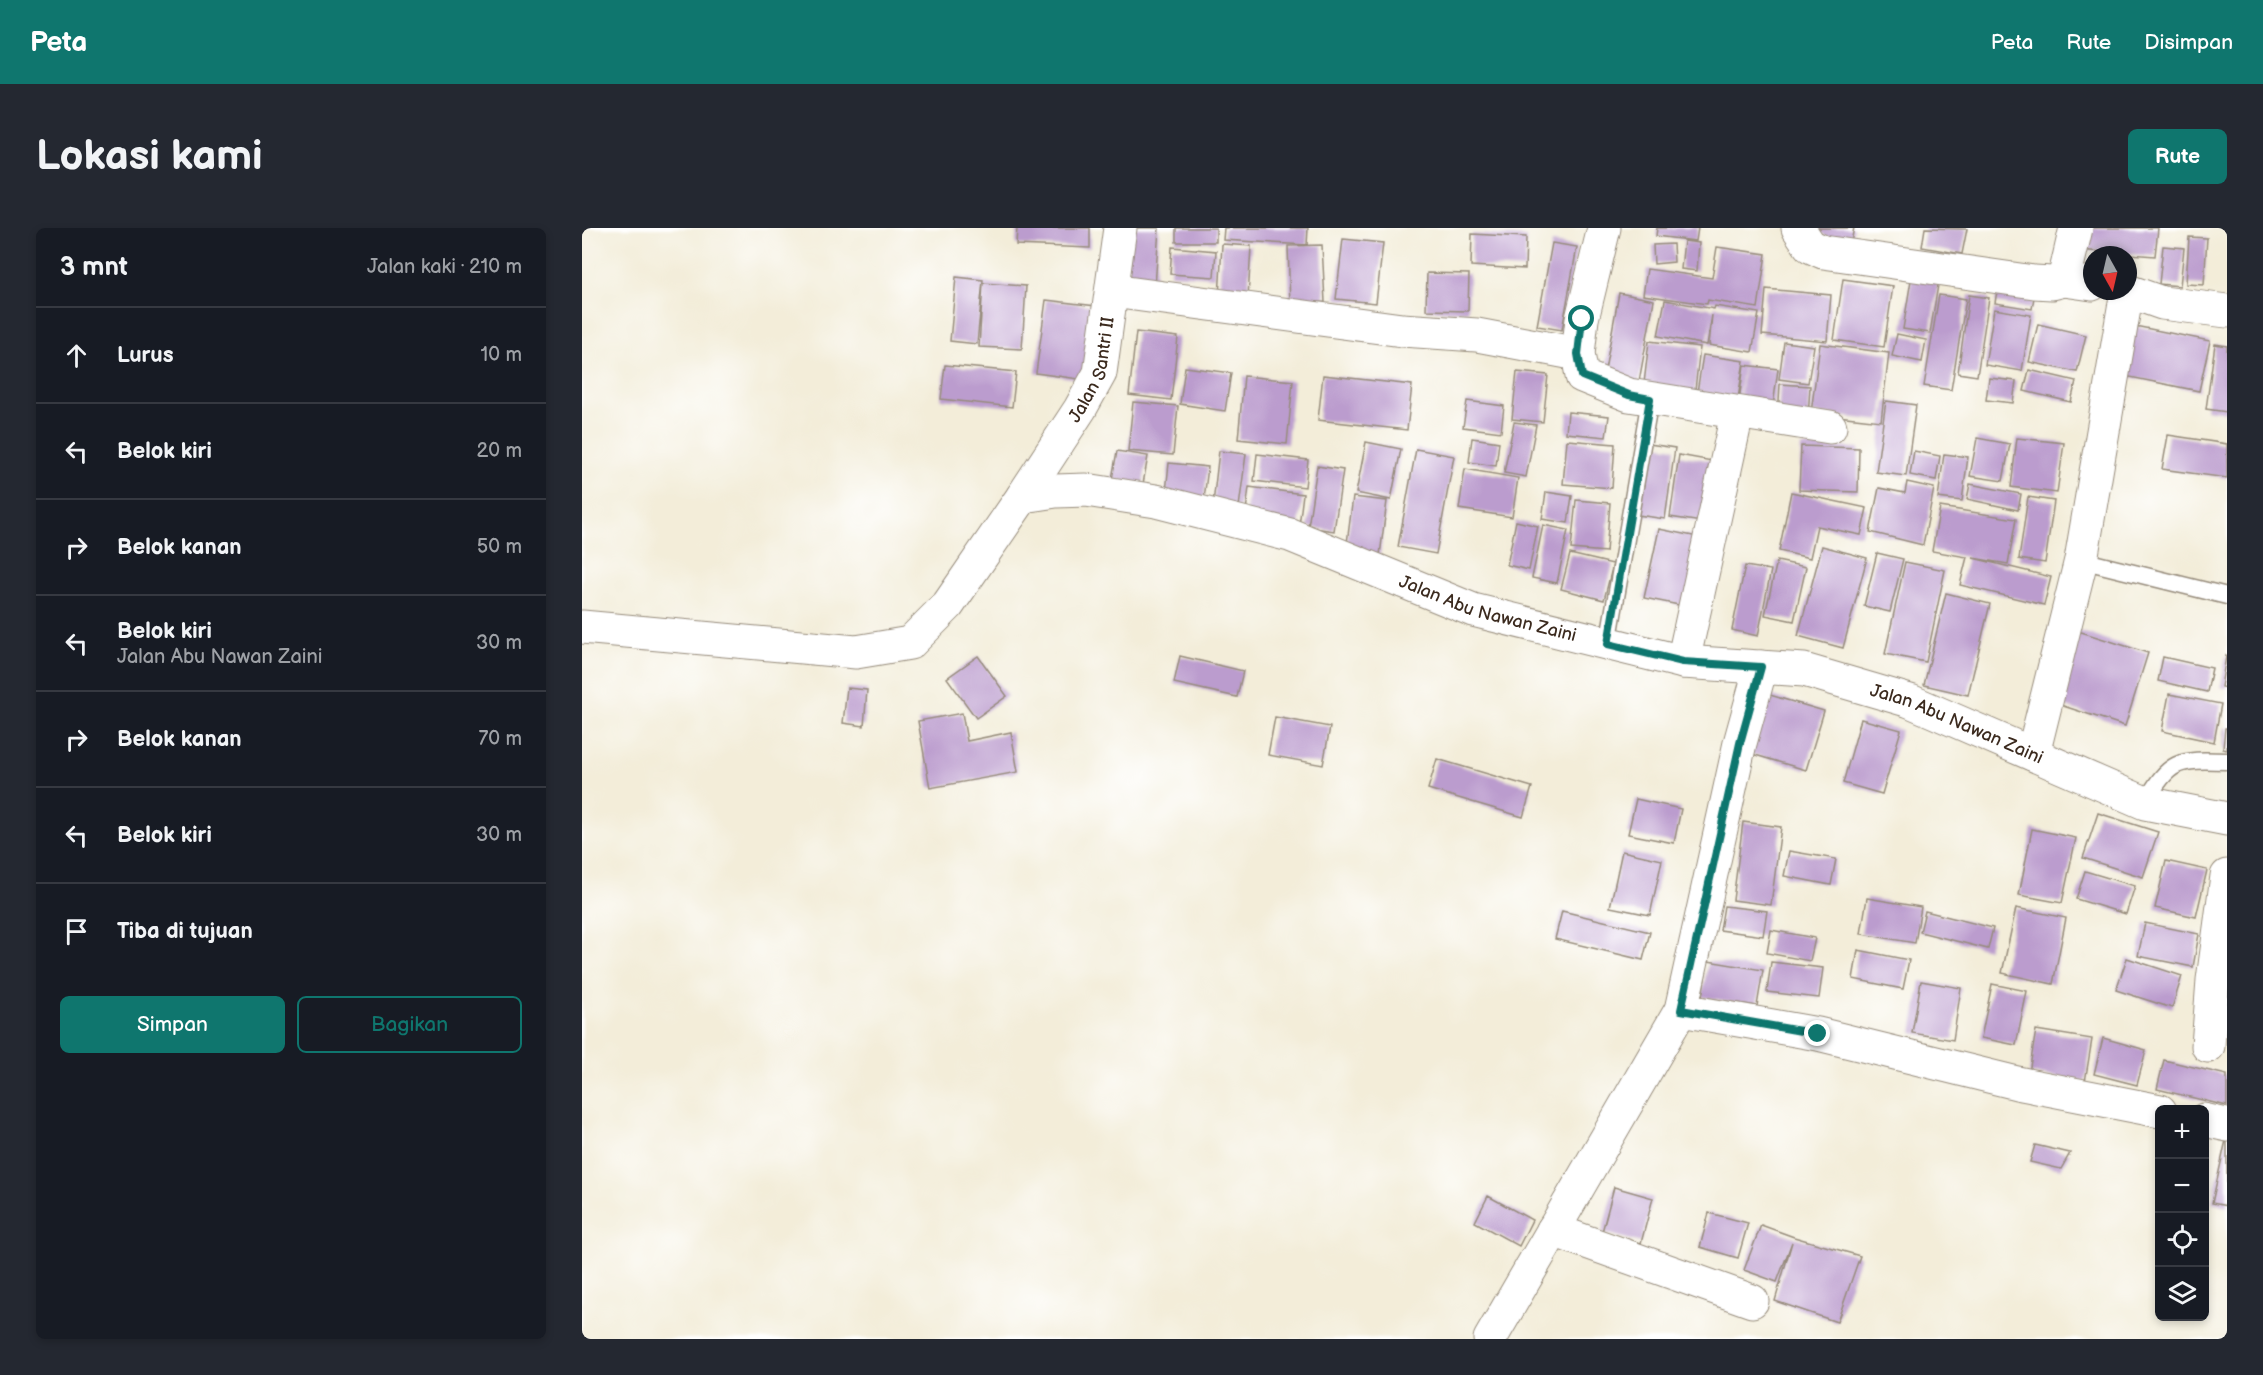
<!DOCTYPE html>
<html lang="id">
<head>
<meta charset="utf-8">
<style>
	:root { --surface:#171b24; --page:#242831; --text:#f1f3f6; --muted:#9ea1a6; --line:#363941; --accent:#0f766e }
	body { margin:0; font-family:"Balsamiq Sans",sans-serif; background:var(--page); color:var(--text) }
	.controls { position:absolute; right:18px; bottom:18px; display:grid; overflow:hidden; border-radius:9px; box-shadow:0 3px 9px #0003 }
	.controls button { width:54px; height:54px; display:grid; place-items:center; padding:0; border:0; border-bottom:2px solid var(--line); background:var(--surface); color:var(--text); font:30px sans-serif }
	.compass { position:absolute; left:1501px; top:18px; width:54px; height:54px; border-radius:50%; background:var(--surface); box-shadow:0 3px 9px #0003; rotate:172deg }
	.stop { position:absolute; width:18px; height:18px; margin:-14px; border:4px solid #0f766e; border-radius:50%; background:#fff }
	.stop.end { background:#0f766e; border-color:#fff; box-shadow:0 2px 6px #0008 }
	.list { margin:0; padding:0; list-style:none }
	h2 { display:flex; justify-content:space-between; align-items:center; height:78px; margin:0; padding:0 24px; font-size:26px }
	h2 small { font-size:20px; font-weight:400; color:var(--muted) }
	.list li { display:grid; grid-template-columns:39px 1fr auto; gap:18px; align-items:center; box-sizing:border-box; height:96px; padding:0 24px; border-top:2px solid var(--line) }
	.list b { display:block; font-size:22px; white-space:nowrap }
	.list p { margin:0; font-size:20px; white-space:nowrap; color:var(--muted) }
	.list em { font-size:20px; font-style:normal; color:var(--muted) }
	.actions { display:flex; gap:12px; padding:18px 24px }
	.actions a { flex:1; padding:14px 0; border:2px solid var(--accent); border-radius:9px; text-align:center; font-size:21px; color:var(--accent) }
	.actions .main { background:var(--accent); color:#fff }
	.icon { flex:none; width:33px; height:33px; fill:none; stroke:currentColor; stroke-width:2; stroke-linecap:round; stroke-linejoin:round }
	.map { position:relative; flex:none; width:1645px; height:1111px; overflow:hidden; border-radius:9px }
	header { display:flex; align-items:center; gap:36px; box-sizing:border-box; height:84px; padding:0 30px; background:var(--accent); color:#fff }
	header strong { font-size:28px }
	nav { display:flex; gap:33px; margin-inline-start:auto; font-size:21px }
	.intro { display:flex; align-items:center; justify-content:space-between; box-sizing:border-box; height:144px; padding:0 36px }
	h1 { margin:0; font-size:42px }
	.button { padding:15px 27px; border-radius:9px; background:var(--accent); color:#fff; font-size:21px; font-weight:700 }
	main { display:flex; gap:36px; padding:0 36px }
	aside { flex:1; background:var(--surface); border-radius:9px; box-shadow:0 3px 9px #0003 }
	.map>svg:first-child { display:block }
</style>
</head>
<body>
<header>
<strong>Peta</strong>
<nav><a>Peta</a><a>Rute</a><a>Disimpan</a></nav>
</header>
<div class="intro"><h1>Lokasi kami</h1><a class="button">Rute</a></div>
<main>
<aside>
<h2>3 mnt<small>Jalan kaki · 210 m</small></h2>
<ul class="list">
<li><svg class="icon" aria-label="ahead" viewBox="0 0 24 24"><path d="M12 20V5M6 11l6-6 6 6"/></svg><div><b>Lurus</b></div><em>10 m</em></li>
<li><svg class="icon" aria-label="left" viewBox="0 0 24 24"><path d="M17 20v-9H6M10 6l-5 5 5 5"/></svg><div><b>Belok kiri</b></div><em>20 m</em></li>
<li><svg class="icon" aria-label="right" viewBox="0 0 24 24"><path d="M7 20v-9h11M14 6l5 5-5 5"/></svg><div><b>Belok kanan</b></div><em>50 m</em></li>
<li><svg class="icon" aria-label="left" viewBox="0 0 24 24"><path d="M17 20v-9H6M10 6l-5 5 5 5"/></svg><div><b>Belok kiri</b><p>Jalan Abu Nawan Zaini</p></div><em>30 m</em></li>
<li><svg class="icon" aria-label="right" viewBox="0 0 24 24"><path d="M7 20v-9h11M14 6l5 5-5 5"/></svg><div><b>Belok kanan</b></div><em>70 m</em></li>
<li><svg class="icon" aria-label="left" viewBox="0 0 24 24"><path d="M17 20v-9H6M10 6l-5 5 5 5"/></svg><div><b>Belok kiri</b></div><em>30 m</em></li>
<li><svg class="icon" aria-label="arrive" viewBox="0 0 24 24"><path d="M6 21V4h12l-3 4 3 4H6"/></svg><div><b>Tiba di tujuan</b></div></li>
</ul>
<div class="actions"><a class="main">Simpan</a><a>Bagikan</a></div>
</aside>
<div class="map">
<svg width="1645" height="1111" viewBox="0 0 1645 1111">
	<rect width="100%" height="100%" fill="#fff"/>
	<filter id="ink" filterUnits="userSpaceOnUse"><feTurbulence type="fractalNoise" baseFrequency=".0167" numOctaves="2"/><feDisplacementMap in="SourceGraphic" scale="12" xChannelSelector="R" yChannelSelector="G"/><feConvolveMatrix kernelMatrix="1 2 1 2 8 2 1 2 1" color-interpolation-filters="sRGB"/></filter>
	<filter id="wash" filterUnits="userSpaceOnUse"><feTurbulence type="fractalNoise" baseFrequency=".008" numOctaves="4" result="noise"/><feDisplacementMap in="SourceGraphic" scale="24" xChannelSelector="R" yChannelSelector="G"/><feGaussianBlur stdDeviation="1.35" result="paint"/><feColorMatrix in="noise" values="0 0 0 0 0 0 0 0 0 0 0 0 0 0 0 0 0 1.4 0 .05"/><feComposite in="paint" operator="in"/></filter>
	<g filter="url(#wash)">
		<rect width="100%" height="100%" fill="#f3edd9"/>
		<g id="blocks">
			<path fill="#bb9cce" d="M435,0H508V20L434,17Z
				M540,0H577L573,59L536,56Z
				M594,0H634V14H594Z
				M642,0H726L725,17L641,12Z
				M1075,0H1116L1114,13L1074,8Z
				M1231,0H1272L1267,23Z
				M1343,0L1385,1L1380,26L1340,19Z
				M1498,0H1576L1573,28L1496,22Z
				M890,6L944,9L943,41L889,38Z
				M1607,9L1625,10L1622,57L1604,56Z
				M761,11L801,15L794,75L754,71Z
				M1102,13L1117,15L1115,43L1099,41Z
				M970,15L995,19L980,102L955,98Z
				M640,16L669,18L666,71L637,70Z
				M1091,16L1092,34L1072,36L1071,17Z
				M740,17L743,74L708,76L706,18Z
				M1581,18L1602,20L1598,58L1577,56Z
				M590,19L634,23L632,49L588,46Z
				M1135,19L1184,26L1176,80L1126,72L1125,76L1061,67L1065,41L1130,50Z
				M845,45L887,46L886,83L844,82Z
				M1330,46L1357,51L1348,105L1321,101Z
				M374,49L401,52L395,116L368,113Z
				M1261,51L1311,58L1302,119L1252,112Z
				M1417,51L1454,58L1450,81L1413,75Z
				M401,55L444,58L440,121L397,119Z
				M1184,61L1249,67L1245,113L1180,107Z
				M1037,65L1072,72L1056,159L1021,153Z
				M1357,67L1384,71L1369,162L1342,158Z
				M1387,67L1407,70L1395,148L1376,145Z
				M464,72L514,78L504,152L454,145Z
				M1083,72L1132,81L1133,78L1177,85L1170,124L1127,117L1130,87L1125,117L1076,108Z
				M1412,81L1449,87L1440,143L1403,137Z
				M1456,96L1504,107L1495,144L1447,134Z
				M1553,98L1628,113L1617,163L1543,148Z
				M554,104L596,109L589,172L547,167Z
				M1315,106L1344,112L1340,134L1310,128Z
				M1067,113L1118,119L1112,170L1061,164Z
				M1202,114L1232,118L1226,155L1197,151Z
				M1238,116L1307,125L1299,193L1229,185Z
				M1633,116L1645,118V184L1624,181Z
				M1121,127L1162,133L1156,170L1115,164Z
				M363,137L434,144L430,179L359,171Z
				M1162,137L1196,141L1191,178L1157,173Z
				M603,139L649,145L643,183L598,176Z
				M1447,142L1494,153L1489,174L1442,163Z
				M935,144L966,147L961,194L930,191Z
				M741,147L830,157L825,202L736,192Z
				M662,148L711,153L705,216L656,211Z
				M1407,150L1434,153L1431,175L1404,172Z
				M1198,156L1228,158L1226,191L1196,189Z
				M885,173L922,178L919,204L881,199Z
				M1304,173L1334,177L1324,248L1294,244Z
				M551,174L596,178L591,227L546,223Z
				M986,184L1027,188L1024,209L984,205Z
				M932,194L954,197L944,249L922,245Z
				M1586,207L1645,216V250L1580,241Z
				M890,210L917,214L914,238L887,234Z
				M1395,210L1428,216L1421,253L1388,248Z
				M1435,210L1482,215L1475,265L1429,259Z
				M985,212L1033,216L1030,260L981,256Z
				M784,214L819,221L809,272L774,265Z
				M1067,216L1093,220L1083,291L1056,287Z
				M1219,218L1277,220L1276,264L1217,262Z
				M834,221L872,228L854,326L816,319Z
				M535,223L566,228L561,256L530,251Z
				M637,223L664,226L657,279L631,276Z
				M1332,223L1358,228L1354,252L1328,247Z
				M675,226L726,232L723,259L672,253Z
				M1362,226L1386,229L1380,273L1356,270Z
				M1097,227L1136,234L1126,295L1088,289Z
				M587,235L626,239L621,279L583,274Z
				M735,238L761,242L752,303L726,299Z
				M883,241L936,250L930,289L877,281Z
				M1325,254L1352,260L1341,317L1288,304L1297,260L1323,265Z
				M1388,256L1439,266L1436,282L1385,271Z
				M667,259L721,266L717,298L663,291Z
				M964,264L990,268L986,295L960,291Z
				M1209,264L1285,280L1279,307L1235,298L1228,330L1197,323Z
				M771,269L805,273L798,327L764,323Z
				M1446,269L1472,273L1463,335L1437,331Z
				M994,272L1028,275L1024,324L989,321Z
				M1358,279L1434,291L1426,336L1391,330L1469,349L1462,377L1378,357L1385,329L1350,323Z
				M934,293L956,298L947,342L925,337Z
				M961,297L986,302L975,355L950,350Z
				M1077,301L1121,310L1107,379L1062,370Z
				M1240,318L1285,330L1261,420L1216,408Z
				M1295,325L1321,331L1308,384L1282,378Z
				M988,326L1031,336L1022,372L979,361Z
				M1195,333L1224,339L1212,393L1183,387Z
				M1323,334L1363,342L1344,434L1303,426Z
				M1163,338L1189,342L1176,408L1150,402Z
				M1364,365L1408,376L1386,467L1342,457Z
				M1496,403L1566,425L1543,498L1472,475Z
				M396,428L425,468L394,490L365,450Z
				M598,428L661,443L655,469L592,455Z
				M1644,428L1645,429V460L1639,459Z
				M1581,429L1630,440L1625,464L1576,453Z
				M265,460L285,462L282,498L261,495Z
				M1181,465L1242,483L1224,542L1163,524Z
				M1587,466L1639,476L1632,514L1580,503Z
				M380,485L385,513L429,504L436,544L348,560L336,493Z
				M693,489L748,499L741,537L686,527Z
				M1279,491L1319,502L1300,566L1261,555Z
				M1643,500H1645V522L1641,521Z
				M855,531L950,559L941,589L846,561Z
				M1054,571L1099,581L1092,615L1046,606Z
				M1516,585L1576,604L1561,649L1501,630Z
				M1161,594L1199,599L1189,677L1151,672Z
				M1450,601L1494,610L1480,675L1437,667Z
				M1040,623L1080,632L1068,687L1028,679Z
				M1207,623L1254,631L1249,657L1202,648Z
				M1584,633L1625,642L1614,689L1573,680Z
				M1503,643L1553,658L1544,686L1494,671Z
				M1285,670L1339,679L1333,715L1279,706Z
				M1142,678L1185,683L1181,708L1138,702Z
				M1434,680L1484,690L1471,756L1420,745Z
				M980,683L1068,704L1061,732L973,711Z
				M1343,683L1411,700L1406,721L1338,704Z
				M1563,695L1617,706L1611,739L1556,728Z
				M1189,702L1233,710L1228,733L1185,725Z
				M1276,722L1327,732L1321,761L1271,751Z
				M1545,730L1600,748L1590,780L1534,762Z
				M1126,733L1181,742L1175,778L1120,769Z
				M1189,734L1241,740L1237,770L1185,764Z
				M1339,753L1379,760L1371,812L1330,805Z
				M1410,756L1445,763L1434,817L1399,810Z
				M1454,802L1510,811L1503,854L1447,845Z
				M1521,810L1564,822L1555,857L1512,846Z
				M1582,832L1645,847V878L1575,861Z
				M1644,912H1645V978L1630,975Z
				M1453,917L1488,925L1479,941L1448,934Z
				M1032,959L1071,970L1059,1015L1020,1004Z
				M906,968L950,992L937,1018L893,994Z
				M1127,985L1166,995L1156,1030L1118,1019Z
				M1179,997L1212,1009L1278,1028L1255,1094L1193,1073L1210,1014L1195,1054L1162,1042Z"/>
		</g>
	</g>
	<g filter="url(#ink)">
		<use href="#blocks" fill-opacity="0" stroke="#978c7c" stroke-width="1.5"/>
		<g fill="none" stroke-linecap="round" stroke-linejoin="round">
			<defs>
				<path id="lane" d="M1499,332L1645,368
					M1026,416L1068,171
					M1563,575C1588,532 1595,531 1645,533"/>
				<g id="street">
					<path d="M1022,0L1000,91L996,126L1000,148L1047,167L1248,199"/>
					<path d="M1216,0L1228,18L1241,24L1452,54L1470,55L1482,52"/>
					<path d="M1494,0L1482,52L1510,56"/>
					<path d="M530,63L820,102L895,107L996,126"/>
					<path d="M1546,63L1580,75L1645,83"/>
					<path id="s1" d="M441,268L474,263L504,262L574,273L708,307L891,382L1101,434L1222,442L1328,473L1563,575L1645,591"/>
					<path id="s2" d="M0,399L274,424L328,415L366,377L441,268L498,181L518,145L538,0"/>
					<path d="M1101,434L1155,186"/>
					<path d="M1451,526L1499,332L1545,63"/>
					<path d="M1099,782L1236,806L1435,855L1578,883"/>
					<path d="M1626,818L1631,752L1645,648"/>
					<path d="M1622,892L1645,897"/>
					<path d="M971,1002L1170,1073"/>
					<path d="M908,1111L1099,782L1158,515L1179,439"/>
				</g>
			</defs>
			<use href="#lane" stroke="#978c7c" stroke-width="19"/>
			<use href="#street" stroke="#978c7c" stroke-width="35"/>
			<use href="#lane" stroke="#fff" stroke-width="16"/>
			<use href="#street" stroke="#fff" stroke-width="33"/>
		</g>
	</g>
	<g fill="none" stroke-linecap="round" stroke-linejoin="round" filter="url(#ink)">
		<path stroke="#0f766e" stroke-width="8" d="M1000,91L996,126L1000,148L1047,167L1068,171L1026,416L1101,434L1179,439L1158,515L1099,782L1236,806"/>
	</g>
	<g text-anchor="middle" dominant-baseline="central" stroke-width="6" stroke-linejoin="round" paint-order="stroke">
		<g font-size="18" fill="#3b2a1e" stroke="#fff">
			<text stroke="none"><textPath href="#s2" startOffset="662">Jalan Santri II</textPath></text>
			<text stroke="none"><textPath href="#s1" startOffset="484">Jalan Abu Nawan Zaini</textPath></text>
			<text stroke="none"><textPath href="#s1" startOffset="970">Jalan Abu Nawan Zaini</textPath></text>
		</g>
	</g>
</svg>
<div class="controls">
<button>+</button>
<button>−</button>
<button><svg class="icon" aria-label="locate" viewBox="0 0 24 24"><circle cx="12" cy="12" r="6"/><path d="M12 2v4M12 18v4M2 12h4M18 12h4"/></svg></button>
<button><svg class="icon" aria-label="layers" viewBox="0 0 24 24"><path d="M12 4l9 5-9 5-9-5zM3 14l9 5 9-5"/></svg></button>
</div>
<svg class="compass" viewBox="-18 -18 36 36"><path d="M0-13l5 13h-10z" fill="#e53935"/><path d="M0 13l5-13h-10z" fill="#9ea1a6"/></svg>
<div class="stop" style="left:1000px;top:91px"></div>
<div class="stop end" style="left:1236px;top:806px"></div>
</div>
</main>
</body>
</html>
